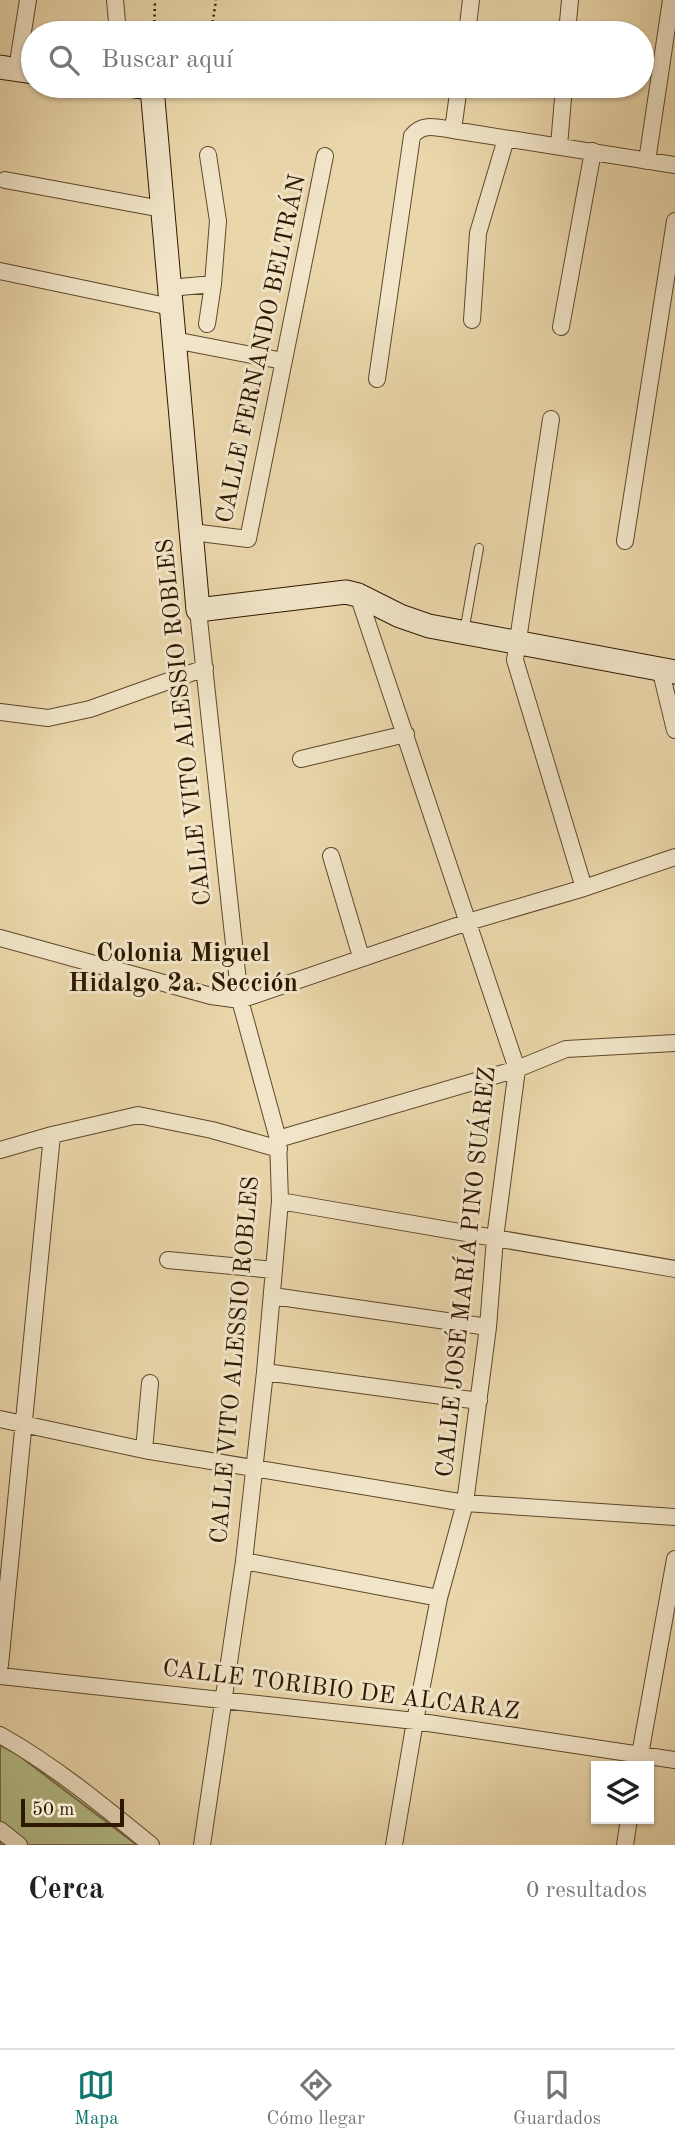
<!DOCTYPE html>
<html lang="es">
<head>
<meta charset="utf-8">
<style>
	:root { --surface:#fff; --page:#f2f2f2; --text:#222; --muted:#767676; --line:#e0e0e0; --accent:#0f766e }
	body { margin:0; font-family:"Old Standard TT",serif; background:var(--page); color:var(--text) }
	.controls { position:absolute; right:21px; bottom:21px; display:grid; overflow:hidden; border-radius:0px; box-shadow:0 2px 5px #0004 }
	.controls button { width:63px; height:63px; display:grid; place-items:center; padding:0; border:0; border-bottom:2px solid var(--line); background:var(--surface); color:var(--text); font:35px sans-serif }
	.scale { position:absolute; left:21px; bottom:18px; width:103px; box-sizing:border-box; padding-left:7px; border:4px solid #2f1800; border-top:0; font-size:19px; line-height:24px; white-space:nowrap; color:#2f1800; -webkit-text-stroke:5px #f1e4c8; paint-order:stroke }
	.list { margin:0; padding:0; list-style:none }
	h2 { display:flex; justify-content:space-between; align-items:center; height:91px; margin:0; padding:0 28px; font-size:30px }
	h2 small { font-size:23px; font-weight:400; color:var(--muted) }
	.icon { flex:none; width:38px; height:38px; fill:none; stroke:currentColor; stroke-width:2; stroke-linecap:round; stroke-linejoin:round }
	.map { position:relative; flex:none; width:675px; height:1845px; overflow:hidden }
	.search { position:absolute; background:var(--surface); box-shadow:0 2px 5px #0004; left:21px; right:21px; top:21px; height:77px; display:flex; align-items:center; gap:18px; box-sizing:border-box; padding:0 24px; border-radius:38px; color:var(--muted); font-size:26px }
	.sheet { height:203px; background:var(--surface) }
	nav { display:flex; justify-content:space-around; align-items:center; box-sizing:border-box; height:98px; border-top:2px solid var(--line); background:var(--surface); font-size:19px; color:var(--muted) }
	nav a { display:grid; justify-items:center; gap:4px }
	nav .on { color:var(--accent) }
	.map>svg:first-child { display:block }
</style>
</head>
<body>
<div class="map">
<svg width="675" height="1845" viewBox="0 0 675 1845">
	<rect width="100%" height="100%" fill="#e9d6aa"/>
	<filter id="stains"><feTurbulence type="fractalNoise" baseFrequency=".00286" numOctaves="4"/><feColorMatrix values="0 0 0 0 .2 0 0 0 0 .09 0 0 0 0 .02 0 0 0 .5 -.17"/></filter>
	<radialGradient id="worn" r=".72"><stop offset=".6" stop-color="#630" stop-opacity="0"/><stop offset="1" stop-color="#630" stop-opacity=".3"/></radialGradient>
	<path fill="#b4be8a" stroke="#726b45" stroke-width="2" d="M0,1745L17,1754L137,1845H0Z"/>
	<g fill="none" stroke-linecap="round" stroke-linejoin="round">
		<defs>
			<path id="lane" d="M464,632L479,548"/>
			<path id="street" d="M115,0L118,33
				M467,33L471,0
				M567,33L570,0
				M17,69L28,0
				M453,130L459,86
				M559,146L564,86
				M647,161L671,0
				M5,180L162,209
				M0,271L171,307
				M169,288L213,284
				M472,320L478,233L506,139
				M207,324L213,284L218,221L208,155
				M561,327L593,151
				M174,340L283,361
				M377,379L412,136C423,122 438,128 453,130L675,165
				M551,419L515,660L584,888
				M192,532L248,539L325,156
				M625,541L675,221
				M358,595L517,1069L495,1238L488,1327L465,1503L439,1598L415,1721L394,1845
				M198,610L240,1000L278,1139L280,1201L265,1372L244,1561L202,1845
				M660,668L675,730
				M0,712L48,718L90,709L205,668
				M301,759L406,734
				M331,856L361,957
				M0,938L211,996L240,1000L468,922L584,888L675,857
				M278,1139L517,1069L566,1049L675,1043
				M0,1150L52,1135L138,1115L212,1130L279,1149
				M280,1201L675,1269
				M168,1260L274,1270
				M273,1296L488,1327
				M265,1372L479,1401
				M0,1419L144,1450L465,1503L675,1517
				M144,1450L150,1383
				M244,1561L439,1598
				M0,1665L52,1135
				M0,1676L415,1721L675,1760
				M0,1735C55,1766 102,1805 151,1845
				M638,1766L675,1559
				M0,1830L19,1845
				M625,1845L629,1819"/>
			<path id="secondary" d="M0,67L33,72
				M135,86L152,88L198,610L346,592L358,595L400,616L429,626L675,672"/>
		</defs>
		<use href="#lane" stroke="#5e482a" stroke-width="10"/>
		<use href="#street" stroke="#5e482a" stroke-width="18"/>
		<use href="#secondary" stroke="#2f1800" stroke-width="25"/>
		<path stroke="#2f1800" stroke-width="2.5" stroke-dasharray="2 3.5" stroke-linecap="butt" d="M154,33L155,0
			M211,33L216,0
			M170,91L203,95L204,86"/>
		<use href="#lane" stroke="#f1e4c8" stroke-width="8"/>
		<use href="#street" stroke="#f1e4c8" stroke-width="16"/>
		<use href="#secondary" stroke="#f1e4c8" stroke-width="23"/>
	</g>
	<g text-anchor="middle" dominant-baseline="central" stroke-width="6" stroke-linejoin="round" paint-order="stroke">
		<g font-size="24" fill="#2f1800" stroke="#f1e4c8">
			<text transform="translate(262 349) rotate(-78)">CALLE FERNANDO BELTRÁN</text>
			<text transform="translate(185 722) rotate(-96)">CALLE VITO ALESSIO ROBLES</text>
			<text transform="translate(467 1272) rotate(-84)">CALLE JOSÉ MARÍA PINO SUÁREZ</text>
			<text transform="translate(236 1360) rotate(-85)">CALLE VITO ALESSIO ROBLES</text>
			<text transform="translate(341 1691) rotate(7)">CALLE TORIBIO DE ALCARAZ</text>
		</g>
		<g font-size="26" font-weight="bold" fill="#2f1800" stroke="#f1e4c8">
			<text x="183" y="954">Colonia Miguel<tspan x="183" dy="30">Hidalgo 2a. Sección</tspan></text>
		</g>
	</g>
	<rect width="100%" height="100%" filter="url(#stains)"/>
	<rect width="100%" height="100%" fill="url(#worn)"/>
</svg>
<div class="controls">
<button><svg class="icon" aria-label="layers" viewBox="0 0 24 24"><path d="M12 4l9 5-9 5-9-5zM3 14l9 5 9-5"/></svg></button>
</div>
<div class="scale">50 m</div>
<div class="search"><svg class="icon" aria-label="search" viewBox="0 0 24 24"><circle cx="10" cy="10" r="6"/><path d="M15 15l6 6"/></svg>Buscar aquí</div>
</div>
<section class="sheet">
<h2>Cerca<small>0 resultados</small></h2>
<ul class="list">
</ul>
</section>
<nav>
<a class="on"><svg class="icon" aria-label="map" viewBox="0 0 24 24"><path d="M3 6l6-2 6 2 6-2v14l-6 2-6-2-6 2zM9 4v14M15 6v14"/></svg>Mapa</a>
<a><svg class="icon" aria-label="directions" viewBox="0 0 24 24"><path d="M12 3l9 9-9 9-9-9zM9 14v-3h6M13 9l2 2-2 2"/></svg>Cómo llegar</a>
<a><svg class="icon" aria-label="saved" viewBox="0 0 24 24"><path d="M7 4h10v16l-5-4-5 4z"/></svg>Guardados</a>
</nav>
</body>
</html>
